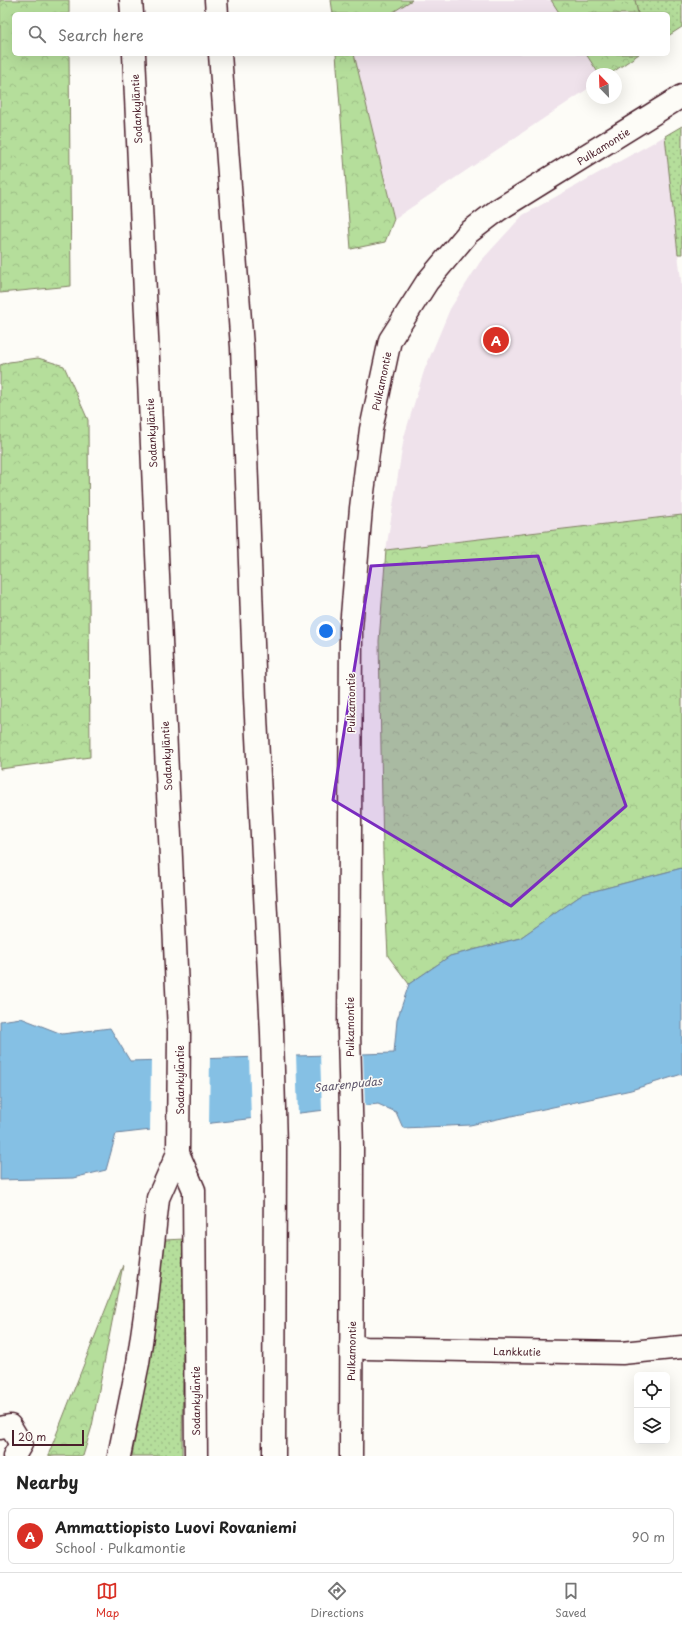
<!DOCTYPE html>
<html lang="en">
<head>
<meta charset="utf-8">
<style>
	:root { --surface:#fff; --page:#f2f2f2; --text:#222; --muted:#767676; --line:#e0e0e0; --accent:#d93025 }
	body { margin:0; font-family:"Playpen Sans",sans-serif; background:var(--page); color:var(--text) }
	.controls { position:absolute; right:12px; bottom:12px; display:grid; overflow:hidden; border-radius:6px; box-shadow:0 4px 16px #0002 }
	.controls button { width:36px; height:36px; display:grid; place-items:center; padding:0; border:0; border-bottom:1px solid var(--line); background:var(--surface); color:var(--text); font:20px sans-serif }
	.compass { position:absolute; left:586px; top:68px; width:36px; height:36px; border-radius:50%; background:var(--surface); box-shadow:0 4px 16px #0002; rotate:337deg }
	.scale { position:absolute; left:12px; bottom:10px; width:72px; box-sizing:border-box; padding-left:4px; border:2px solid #4a1f2b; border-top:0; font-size:11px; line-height:14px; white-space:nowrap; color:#4a1f2b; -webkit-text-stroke:3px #fdfcf7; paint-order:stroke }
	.you { position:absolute; left:326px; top:631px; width:14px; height:14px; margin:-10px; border:3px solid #fff; border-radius:50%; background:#1a73e8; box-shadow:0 0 0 6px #1a73e833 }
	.badge { display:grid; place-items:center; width:26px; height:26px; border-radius:50%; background:var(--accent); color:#fff; font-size:13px; font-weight:700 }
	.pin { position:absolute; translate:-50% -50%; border:2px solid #fff; box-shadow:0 1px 4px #0006 }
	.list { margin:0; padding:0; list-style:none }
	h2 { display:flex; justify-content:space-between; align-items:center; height:52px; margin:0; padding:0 16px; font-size:17px }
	h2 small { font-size:13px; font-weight:400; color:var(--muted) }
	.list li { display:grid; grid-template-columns:26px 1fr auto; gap:12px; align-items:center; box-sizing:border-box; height:56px; margin:0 8px 8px; padding:0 8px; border:1px solid var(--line); border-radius:6px }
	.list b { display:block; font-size:15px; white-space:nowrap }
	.list p { margin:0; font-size:13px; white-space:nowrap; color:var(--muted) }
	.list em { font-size:13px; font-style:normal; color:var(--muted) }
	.icon { flex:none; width:22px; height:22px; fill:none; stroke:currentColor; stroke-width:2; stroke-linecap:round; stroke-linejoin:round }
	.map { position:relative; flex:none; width:682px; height:1456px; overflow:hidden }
	.search { position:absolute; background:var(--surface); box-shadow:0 4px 16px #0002; left:12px; right:12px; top:12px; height:44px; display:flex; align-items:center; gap:10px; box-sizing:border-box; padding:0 14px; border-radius:6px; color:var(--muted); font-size:15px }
	.sheet { height:116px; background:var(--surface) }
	nav { display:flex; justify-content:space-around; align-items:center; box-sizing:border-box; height:56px; border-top:1px solid var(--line); background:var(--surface); font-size:11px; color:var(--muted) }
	nav a { display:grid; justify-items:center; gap:2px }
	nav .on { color:var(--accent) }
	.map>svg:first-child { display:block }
</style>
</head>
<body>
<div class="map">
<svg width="682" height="1456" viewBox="0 0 682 1456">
	<defs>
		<pattern id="grass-dots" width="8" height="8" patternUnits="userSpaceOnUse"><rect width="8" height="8" fill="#b5de9b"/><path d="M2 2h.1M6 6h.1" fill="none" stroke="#9dbe86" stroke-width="1.8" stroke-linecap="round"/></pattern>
		<pattern id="forest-crowns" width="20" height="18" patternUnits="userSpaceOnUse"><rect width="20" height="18" fill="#b5de9b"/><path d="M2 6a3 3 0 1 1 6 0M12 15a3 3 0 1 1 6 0" fill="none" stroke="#9dbe86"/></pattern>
	</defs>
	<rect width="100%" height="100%" fill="#fdfcf7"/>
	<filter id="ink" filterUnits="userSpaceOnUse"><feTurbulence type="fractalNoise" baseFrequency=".025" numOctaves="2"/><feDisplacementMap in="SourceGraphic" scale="8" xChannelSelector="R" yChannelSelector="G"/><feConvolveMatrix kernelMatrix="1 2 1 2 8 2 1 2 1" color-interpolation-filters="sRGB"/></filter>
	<g filter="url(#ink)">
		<path fill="#efe2eb" d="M412,0H551L560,14H390Z
			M354,54H586L599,74H592V86L394,219Z
			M665,136L682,289V515L386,550L404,437L424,371L450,309L480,262L523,215Z"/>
		<path fill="url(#grass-dots)" stroke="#807e63" d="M635,0H682V27L668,36V14H638Z
			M682,126V254H678L665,136Z
			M184,1239L182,1456H132L154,1328L165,1240Z"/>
		<path fill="url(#forest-crowns)" stroke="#807e63" d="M0,0H69V14H14V54H69L71,286L0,293Z
			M331,0H412L390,14H333Z
			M551,0H635L638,14H560Z
			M336,54H354L394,219L385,242L351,249Z
			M586,54H639L610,74H599Z
			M38,358L64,366L88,420L90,757L0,769V365L9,362Z
			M682,515V868L583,894L520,938L450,956L409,984L388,956L383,855L379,641L386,550Z
			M123,1265L92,1426L83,1456H49V1453Z"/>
		<path fill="#85c0e4" stroke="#6d809a" d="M682,868V1074L631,1090L470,1125L403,1128L396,1112L378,1104L116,1134L106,1170L73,1178L0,1180V1021L21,1018L62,1034L110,1028L130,1061L394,1053L397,1020L409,984L450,956L520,938L583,894Z"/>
		<path fill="#fdfcf7" d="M363,1052L365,1107L322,1112L320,1053Z
			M296,1054L298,1115L251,1120L249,1055Z
			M210,1057L209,1125L150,1132L151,1058Z"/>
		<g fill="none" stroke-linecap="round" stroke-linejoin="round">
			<defs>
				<path id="street" d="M351,1345L365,1348L622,1353L682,1347
					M0,1428L10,1426L21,1444L14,1456"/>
				<path id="secondary" d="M351,1456L352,1148L349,1034L351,628L361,508L371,429L390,340L427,282L468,233L498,210L682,96"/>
				<path id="highway" d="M131,0L132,14
					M216,0L217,14
					M134,54L179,1032L178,1153L194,1190L196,1456
					M220,54L242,347L255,697L272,1033L275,1147L274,1456
					M119,1456L138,1363L146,1308L158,1198L178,1153"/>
			</defs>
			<use href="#street" stroke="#4a1f2b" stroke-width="25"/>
			<use href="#secondary" stroke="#4a1f2b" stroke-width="25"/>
			<use href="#highway" stroke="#4a1f2b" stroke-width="25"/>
			<use href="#street" stroke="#fdfcf7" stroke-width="22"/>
			<use href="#secondary" stroke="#fdfcf7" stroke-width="22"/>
			<use href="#highway" stroke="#fdfcf7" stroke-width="22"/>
		</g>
	</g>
	<path fill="#7b2cbf" fill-opacity="0.2" stroke="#7b2cbf" stroke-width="3" stroke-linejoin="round" d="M538,556L626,806L511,906L333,800L371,566Z"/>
	<g text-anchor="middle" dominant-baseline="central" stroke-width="3" stroke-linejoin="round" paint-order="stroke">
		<g font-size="10" fill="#4a1f2b" stroke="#fdfcf7">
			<text transform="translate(136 109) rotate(-93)">Sodankyläntie</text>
			<text transform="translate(603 146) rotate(-32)">Pulkamontie</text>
			<text transform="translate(381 381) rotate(-78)">Pulkamontie</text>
			<text transform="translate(151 433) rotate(-93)">Sodankyläntie</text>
			<text transform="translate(350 703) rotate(-90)">Pulkamontie</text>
			<text transform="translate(166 756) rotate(-93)">Sodankyläntie</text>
			<text transform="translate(349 1027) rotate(-90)">Pulkamontie</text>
			<text transform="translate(179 1080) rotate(-90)">Sodankyläntie</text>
			<text transform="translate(351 1351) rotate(-89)">Pulkamontie</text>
			<text transform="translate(517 1351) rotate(1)">Lankkutie</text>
			<text transform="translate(195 1401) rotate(-90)">Sodankyläntie</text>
		</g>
		<g font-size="11" font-style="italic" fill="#5f576c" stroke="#fdfcf7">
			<text transform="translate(348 1084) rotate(-6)">Saarenpudas</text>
		</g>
	</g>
</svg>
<div class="controls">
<button><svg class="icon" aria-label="locate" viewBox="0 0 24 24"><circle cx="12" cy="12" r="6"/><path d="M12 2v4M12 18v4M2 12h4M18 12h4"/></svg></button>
<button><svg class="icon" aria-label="layers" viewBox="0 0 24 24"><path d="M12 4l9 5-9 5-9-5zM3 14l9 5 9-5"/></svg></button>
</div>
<svg class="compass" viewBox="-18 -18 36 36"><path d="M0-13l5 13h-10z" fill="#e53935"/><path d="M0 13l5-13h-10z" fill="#767676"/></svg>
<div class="scale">20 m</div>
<div class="you"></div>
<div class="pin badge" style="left:496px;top:340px">A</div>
<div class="search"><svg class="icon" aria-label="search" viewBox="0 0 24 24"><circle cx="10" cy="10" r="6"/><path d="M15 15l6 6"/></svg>Search here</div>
</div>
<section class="sheet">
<h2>Nearby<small></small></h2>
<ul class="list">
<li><span class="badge">A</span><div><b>Ammattiopisto Luovi Rovaniemi</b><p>School · Pulkamontie</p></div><em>90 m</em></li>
</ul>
</section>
<nav>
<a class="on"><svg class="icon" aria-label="map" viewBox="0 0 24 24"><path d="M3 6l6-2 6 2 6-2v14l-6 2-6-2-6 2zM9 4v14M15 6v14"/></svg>Map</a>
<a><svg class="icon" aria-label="directions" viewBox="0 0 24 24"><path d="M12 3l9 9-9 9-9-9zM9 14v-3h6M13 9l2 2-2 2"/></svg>Directions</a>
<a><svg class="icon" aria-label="saved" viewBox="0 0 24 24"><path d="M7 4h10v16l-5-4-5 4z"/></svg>Saved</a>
</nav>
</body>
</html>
